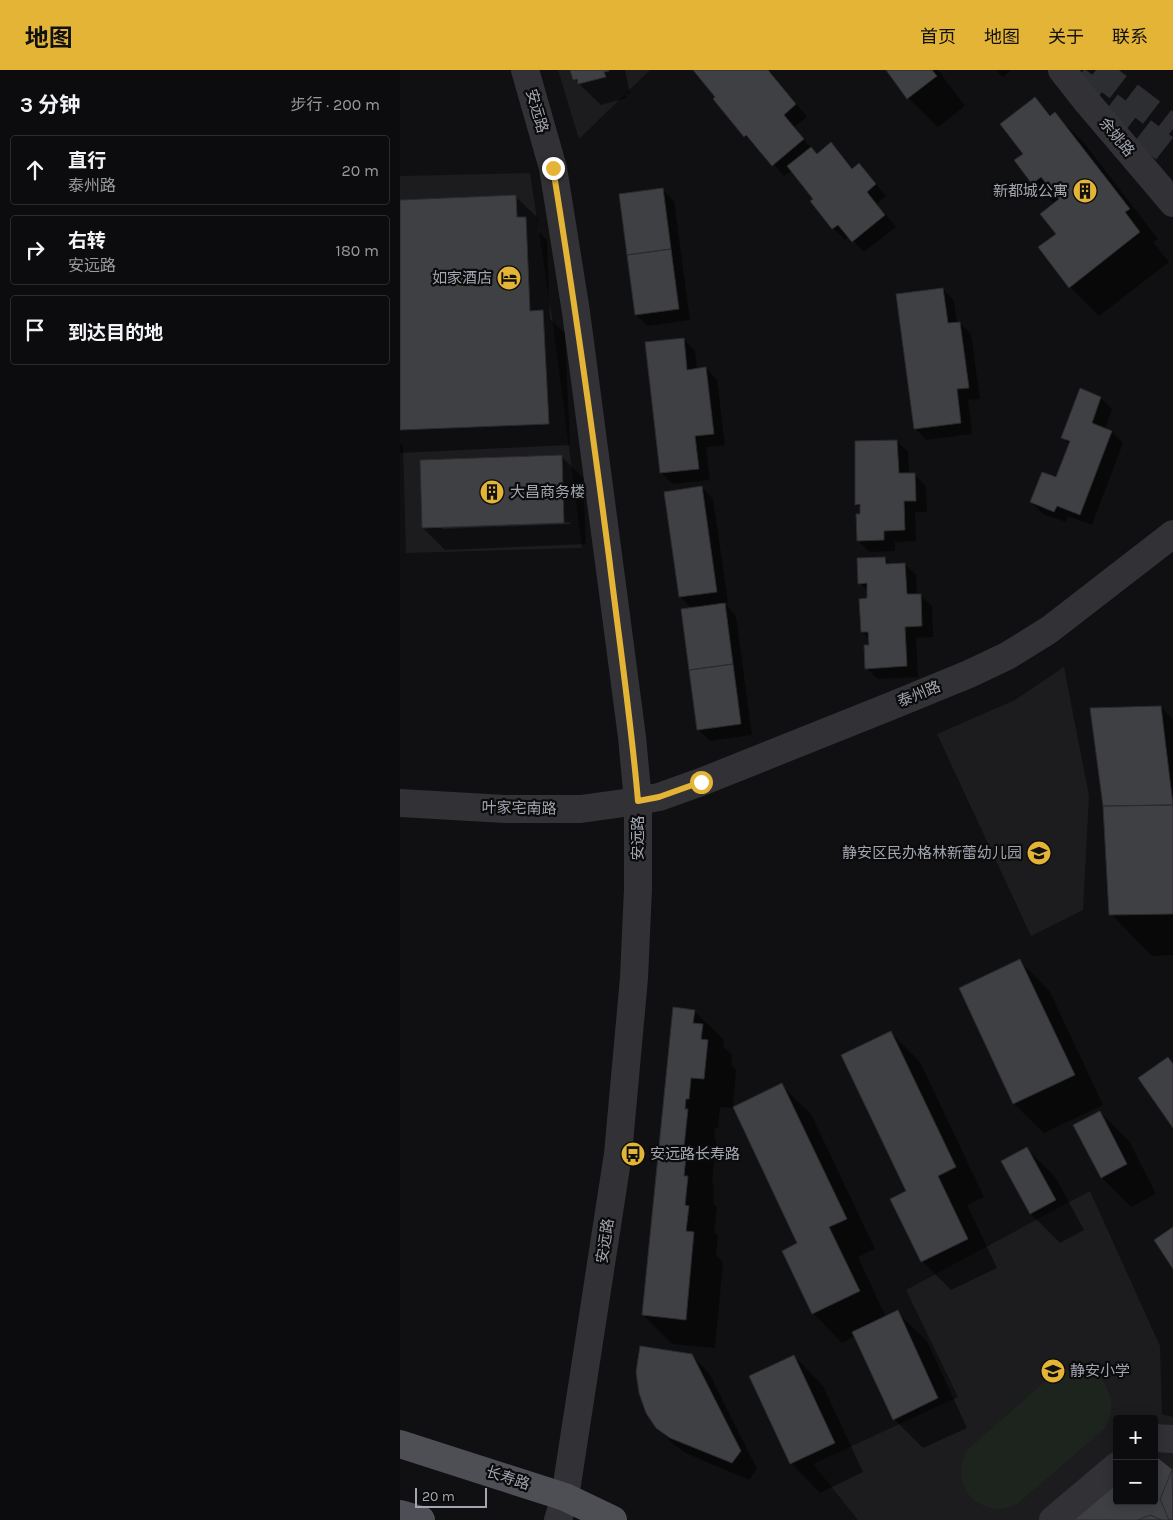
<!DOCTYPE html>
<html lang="zh">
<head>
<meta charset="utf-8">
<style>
	:root { --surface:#0c0c0e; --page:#151517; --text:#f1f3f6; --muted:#9a9b9e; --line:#2c2c2e; --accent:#e4b436 }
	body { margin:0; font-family:Karla,"Noto Sans SC",sans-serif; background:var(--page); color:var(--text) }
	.controls { position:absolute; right:15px; bottom:15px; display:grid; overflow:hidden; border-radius:5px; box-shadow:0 2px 12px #0003 }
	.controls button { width:45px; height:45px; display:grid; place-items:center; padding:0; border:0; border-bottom:1px solid var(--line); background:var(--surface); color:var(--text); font:25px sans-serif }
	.scale { position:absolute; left:15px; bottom:12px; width:72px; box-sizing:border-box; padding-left:5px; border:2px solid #a2a6b1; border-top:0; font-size:14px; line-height:18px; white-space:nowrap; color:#a2a6b1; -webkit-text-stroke:4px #0b0b0c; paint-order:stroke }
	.stop { position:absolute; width:15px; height:15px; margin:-11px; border:4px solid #e4b436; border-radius:50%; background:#fff }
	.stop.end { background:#e4b436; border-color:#fff; box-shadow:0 1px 5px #0008 }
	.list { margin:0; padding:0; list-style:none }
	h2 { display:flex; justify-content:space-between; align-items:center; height:65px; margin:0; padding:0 20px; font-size:21px }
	h2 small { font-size:16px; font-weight:400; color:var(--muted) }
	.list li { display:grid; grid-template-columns:32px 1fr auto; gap:15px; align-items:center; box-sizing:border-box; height:70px; margin:0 10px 10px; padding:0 10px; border:1px solid var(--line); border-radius:5px }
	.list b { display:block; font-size:19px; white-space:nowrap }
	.list p { margin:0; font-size:16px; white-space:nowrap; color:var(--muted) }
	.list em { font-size:16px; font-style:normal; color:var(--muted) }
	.icon { flex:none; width:28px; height:28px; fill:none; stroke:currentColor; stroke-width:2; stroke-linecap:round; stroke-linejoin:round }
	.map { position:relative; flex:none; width:773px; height:1450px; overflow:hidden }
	header { display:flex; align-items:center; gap:30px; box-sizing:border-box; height:70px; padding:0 25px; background:var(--accent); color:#111 }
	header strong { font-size:24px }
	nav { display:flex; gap:28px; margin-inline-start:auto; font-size:18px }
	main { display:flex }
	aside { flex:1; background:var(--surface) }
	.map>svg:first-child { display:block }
</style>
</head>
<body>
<header>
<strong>地图</strong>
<nav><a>首页</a><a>地图</a><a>关于</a><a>联系</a></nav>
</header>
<main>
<aside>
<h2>3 分钟<small>步行 · 200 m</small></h2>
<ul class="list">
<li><svg class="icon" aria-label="ahead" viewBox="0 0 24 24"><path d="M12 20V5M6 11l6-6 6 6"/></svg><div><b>直行</b><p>泰州路</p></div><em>20 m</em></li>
<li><svg class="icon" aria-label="right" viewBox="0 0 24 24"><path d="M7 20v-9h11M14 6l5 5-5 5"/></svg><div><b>右转</b><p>安远路</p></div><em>180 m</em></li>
<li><svg class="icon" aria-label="arrive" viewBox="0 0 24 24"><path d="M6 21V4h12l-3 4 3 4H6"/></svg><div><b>到达目的地</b></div></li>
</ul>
</aside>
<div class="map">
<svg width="773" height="1450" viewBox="0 0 773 1450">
	<rect width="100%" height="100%" fill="#101012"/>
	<path fill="#1c1c1e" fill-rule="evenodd" d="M158,0H250L179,69Z
		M130,103L153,254L182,478L6,483L3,375L0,374V106Z
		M664,597L689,726L683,840L631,866L537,664L615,630Z
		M690,1121L760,1276L762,1344L773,1347V1450H458L413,1394L558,1327L506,1220ZM717,1349H754V1431H717Z"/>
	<path fill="#1d241e" d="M672,1299C682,1300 695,1302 702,1310C704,1312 705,1315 706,1317C714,1332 713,1345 704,1359L616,1435C611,1436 606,1439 601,1439C567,1438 553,1410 566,1381L658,1300Z"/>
	<path fill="#0007" fill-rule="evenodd" d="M171,0H225L230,23L225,24L227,28L201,35L174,9Z
		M295,0H369L407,47L394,57L414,82L417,85L431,74L453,99L459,94L486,126L477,134L496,157L464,182L449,166L445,170L433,158L415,129L392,100L384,106L357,76L356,77L345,66L317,27Z
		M487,0H538L565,36L538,57L508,28Z
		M596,0H611L603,7Z
		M635,29L652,46L655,44L684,73L758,169L753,172L769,192L699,246L670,217L657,164L655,134L633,113L625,84Z
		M263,120L274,131L290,250L248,256L236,245Z
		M116,127L138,148V161L147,170L150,249L165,263L170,375L0,383V132Z
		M543,219L554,231L557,253H560L571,264L580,329L568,330L572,364L526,370L515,358Z
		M283,269L295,281L297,300L306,298L317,310L325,375L306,377L310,410L273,414L261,403Z
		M701,328L712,339L705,359L712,362L723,373L692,455L668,446L666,452L643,444L631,432L657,409L670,375L662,367Z
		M497,371L508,382L509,404H514L526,416L527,442H515L516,471L495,472V481L470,482L458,471L461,439L456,434Z
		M161,386L183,408L186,474L45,480L23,458ZM170,452L171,454L42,459V456Z
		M302,418L313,429L328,533H324L336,546L352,665L310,671L298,659L292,539L280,526Z
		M485,488L491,495L505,494L516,505L517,525H520L532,536L533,567L516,568L518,607L478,609L466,598L470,570L462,562L468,530V522L460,513Z
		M761,637L773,650V885L752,886L711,844Z
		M620,891L649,920L703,1035L644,1063L614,1034L560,919Z
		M294,941L324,970L323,976L332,985L331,994L336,1000L333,1038L320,1037L318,1058H315L314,1067L316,1070L312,1114L314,1116L313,1133L317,1137L314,1162L318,1166L316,1185L323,1192L315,1278L272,1274L243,1245Z
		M491,963L520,992L584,1127L567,1135L597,1198L551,1220L522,1191L508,1122Z
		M381,1015L411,1044L475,1179L458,1187L486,1247L497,1242L527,1271L567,1358L523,1378L494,1349L455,1266L442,1273L413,1243L399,1174Z
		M700,1042L729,1071L756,1124L731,1137L702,1108Z
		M627,1079L656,1108L684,1160L660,1173L631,1144Z
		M292,1286L309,1303L357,1399L349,1410L288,1384L274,1375L257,1357Z
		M394,1286L423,1316L463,1402L420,1423L391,1393Z"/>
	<path fill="#3f4044" stroke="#2b2a2d" d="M170,0H209V1L204,2L206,7L178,14L177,9L173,10Z
		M293,0H368L396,34L384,45L404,69L372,96L346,65L344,67L313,29L315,27Z
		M486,0H532L537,6L507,29Z
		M635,27L650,46L655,42L730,139L725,142L740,162L669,218L638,177L656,164L640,144L659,129L641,107L632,114L614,90L623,84L600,54Z
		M431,72L452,99L459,93L476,114L467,122L485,145L452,172L438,155L432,159L410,131L413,129L387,96L411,77L417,84Z
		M263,118L271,179L227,185L219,124Z
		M116,125L117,147H126L130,241L143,240L149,354L0,360V130Z
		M271,179L279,239L235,245L227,185Z
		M543,218L548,253L560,252L569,318L557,319L561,353L514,359L496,224Z
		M284,268L287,300L306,297L314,364L295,366L299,399L260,403L245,272Z
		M680,318L701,327L692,353L712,361L680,445L657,436L654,442L630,432L642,402L656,407L670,371L661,368Z
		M497,370L499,403H515L516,431H504L505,460L484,461V470L457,471L456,444H460V434L455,435V371Z
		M162,385L164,453L22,458L20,390Z
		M302,416L317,522L279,527L264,422Z
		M485,487L486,494L505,493L507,524H521L522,556L505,557L507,596L465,599L464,575H469L468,562H461L459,529L467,528V513L458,514L457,488Z
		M325,533L333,594L289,600L281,539Z
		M333,594L341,654L297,660L289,600Z
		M761,636L773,735L703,736L690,638Z
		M773,735V844L709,845L703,736Z
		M620,889L675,1005L613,1034L559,918Z
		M273,937L295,940L293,953L303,954L301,969L308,970L304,1009L291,1008L289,1029H286L285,1039H288L283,1086H286L284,1106H288L285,1135L289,1136L286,1161L294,1162L286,1250L242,1245Z
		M491,961L556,1097L538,1106L568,1169L521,1192L490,1129L506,1121L441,985Z
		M768,987L773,994V1058L738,1008Z
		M382,1013L447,1149L429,1157L460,1221L412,1244L382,1181L397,1173L333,1037Z
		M700,1041L727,1094L701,1108L673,1055Z
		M627,1077L656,1130L630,1144L601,1091Z
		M773,1157V1199L754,1170Z
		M498,1240L538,1328L493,1350L452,1262Z
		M240,1276L292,1284L341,1381L332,1393L270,1368L256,1358L246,1343L239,1323L236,1302Z
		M394,1285L435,1373L390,1394L349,1306Z
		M754,1385L773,1400V1450H672L717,1411V1431H754Z
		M772,1400L773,1450H769L760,1429Z
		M750,1445L762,1450H738Z"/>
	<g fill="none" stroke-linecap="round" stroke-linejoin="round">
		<path stroke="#2d2e32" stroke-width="28" stroke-dasharray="28 14" stroke-linecap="butt" d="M696,0L773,59
			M676,10L773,85"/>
		<path stroke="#323236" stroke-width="28" d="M125,0L153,98L176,242L232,667L238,731V819L234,908L218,1084L165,1427L158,1450
			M662,0L688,33L773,133
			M0,733L105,739H181L238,731L259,727L301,712L491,636L569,604L607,586L649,560L773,464
			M754,1368L773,1369
			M653,1450L717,1396"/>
		<path stroke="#4e4f55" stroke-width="28" d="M0,1374L165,1427L213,1450
			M0,1444L21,1450"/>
	</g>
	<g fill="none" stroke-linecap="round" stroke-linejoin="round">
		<path stroke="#e4b436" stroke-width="6" d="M153,98C174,228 192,357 209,487C219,569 231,650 238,731L259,727L301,712"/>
	</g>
	<defs>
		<symbol id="building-disc" viewBox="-11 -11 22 22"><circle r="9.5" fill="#e4b436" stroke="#0b0b0c"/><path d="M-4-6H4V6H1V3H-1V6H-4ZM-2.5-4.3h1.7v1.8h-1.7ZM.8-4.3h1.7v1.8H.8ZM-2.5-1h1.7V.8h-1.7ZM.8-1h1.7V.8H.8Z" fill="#111"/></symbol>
		<symbol id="hotel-disc" viewBox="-11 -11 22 22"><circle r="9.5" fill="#e4b436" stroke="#0b0b0c"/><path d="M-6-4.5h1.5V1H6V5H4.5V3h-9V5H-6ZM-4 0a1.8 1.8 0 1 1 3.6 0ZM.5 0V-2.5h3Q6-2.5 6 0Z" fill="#111"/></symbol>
		<symbol id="school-disc" viewBox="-11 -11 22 22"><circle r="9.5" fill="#e4b436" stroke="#0b0b0c"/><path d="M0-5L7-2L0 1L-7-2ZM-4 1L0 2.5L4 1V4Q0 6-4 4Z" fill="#111"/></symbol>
		<symbol id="bus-disc" viewBox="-11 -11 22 22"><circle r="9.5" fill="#e4b436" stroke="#0b0b0c"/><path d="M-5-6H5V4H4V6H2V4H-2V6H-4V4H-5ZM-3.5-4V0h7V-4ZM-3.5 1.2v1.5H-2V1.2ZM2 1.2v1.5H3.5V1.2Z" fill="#111"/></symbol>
	</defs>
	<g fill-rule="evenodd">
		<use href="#building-disc" x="671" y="107" width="28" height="28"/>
		<use href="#hotel-disc" x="95" y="194" width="28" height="28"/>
		<use href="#building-disc" x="78" y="408" width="28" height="28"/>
		<use href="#school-disc" x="625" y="769" width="28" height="28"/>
		<use href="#bus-disc" x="219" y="1070" width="28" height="28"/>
		<use href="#school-disc" x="639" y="1287" width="28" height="28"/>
	</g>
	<g text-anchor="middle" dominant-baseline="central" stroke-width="4.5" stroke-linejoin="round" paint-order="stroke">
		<g font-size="15" fill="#a2a6b1" stroke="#0b0b0c">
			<text transform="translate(137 41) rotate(74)">安远路</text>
			<text transform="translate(717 67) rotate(50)">余姚路</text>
			<text transform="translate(519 624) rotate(-22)">泰州路</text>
			<text transform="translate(119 738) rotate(1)">叶家宅南路</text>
			<text transform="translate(238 768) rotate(-90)">安远路</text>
			<text transform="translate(205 1171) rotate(-81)">安远路</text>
			<text transform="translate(108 1408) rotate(18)">长寿路</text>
		</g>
		<g font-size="15" fill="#a2a6b1" stroke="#0b0b0c" text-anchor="end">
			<text x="668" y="121">新都城公寓</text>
			<text x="92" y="208">如家酒店</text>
			<text x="110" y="422" text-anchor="start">大昌商务楼</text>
			<text x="622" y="783">静安区民办格林新蕾幼儿园</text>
			<text x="250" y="1084" text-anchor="start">安远路长寿路</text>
			<text x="670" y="1301" text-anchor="start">静安小学</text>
		</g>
	</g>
</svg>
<div class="controls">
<button>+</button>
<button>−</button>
</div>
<div class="scale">20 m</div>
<div class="stop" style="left:301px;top:712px"></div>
<div class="stop end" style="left:153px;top:98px"></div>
</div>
</main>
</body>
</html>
